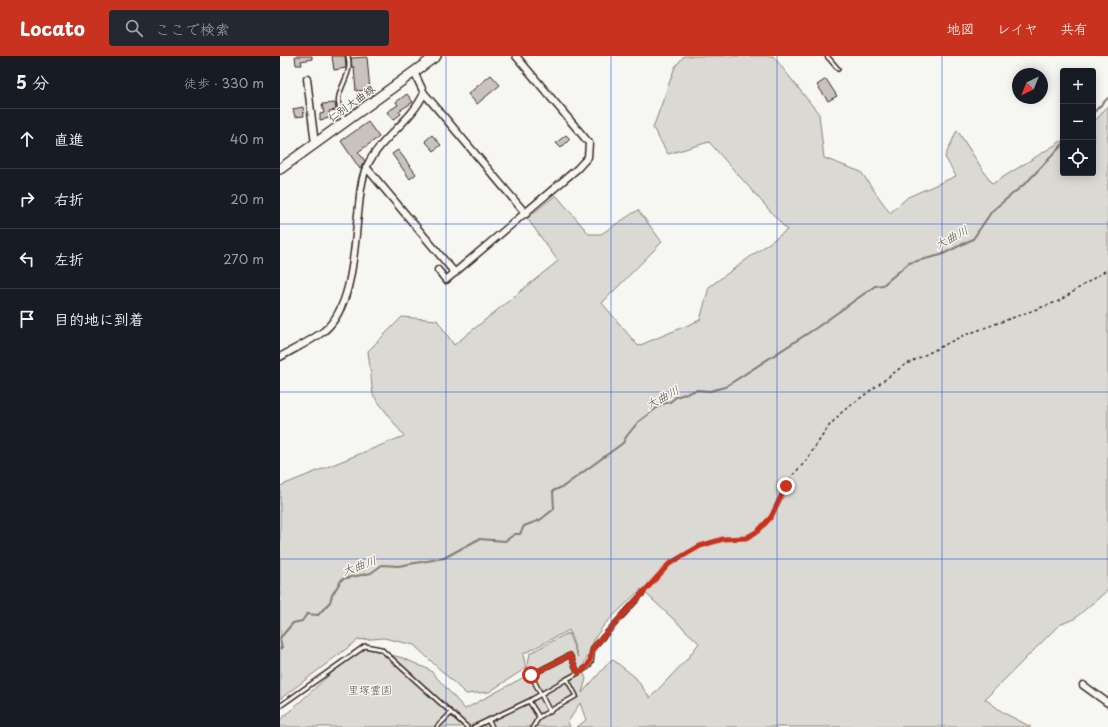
<!DOCTYPE html>
<html lang="ja">
<head>
<meta charset="utf-8">
<style>
	:root { --surface:#171b24; --page:#242831; --text:#f1f3f6; --muted:#9ea1a6; --line:#363941; --accent:#c8321e }
	body { margin:0; font-family:"Playpen Sans","Klee One",sans-serif; background:var(--page); color:var(--text) }
	.controls { position:absolute; right:12px; top:12px; display:grid; overflow:hidden; border-radius:4px; box-shadow:0 2px 10px #0003 }
	.controls button { width:36px; height:36px; display:grid; place-items:center; padding:0; border:0; border-bottom:1px solid var(--line); background:var(--surface); color:var(--text); font:20px sans-serif }
	.compass { position:absolute; left:732px; top:12px; width:36px; height:36px; border-radius:50%; background:var(--surface); box-shadow:0 2px 10px #0003; rotate:223deg }
	.stop { position:absolute; width:12px; height:12px; margin:-9px; border:3px solid #c8321e; border-radius:50%; background:#fff }
	.stop.end { background:#c8321e; border-color:#fff; box-shadow:0 1px 4px #0008 }
	.list { margin:0; padding:0; list-style:none }
	h2 { display:flex; justify-content:space-between; align-items:center; height:52px; margin:0; padding:0 16px; font-size:17px }
	h2 small { font-size:13px; font-weight:400; color:var(--muted) }
	.list li { display:grid; grid-template-columns:26px 1fr auto; gap:12px; align-items:center; box-sizing:border-box; height:60px; padding:0 16px; border-top:1px solid var(--line) }
	.list b { display:block; font-size:15px; white-space:nowrap }
	.list em { font-size:13px; font-style:normal; color:var(--muted) }
	.icon { flex:none; width:22px; height:22px; fill:none; stroke:currentColor; stroke-width:2; stroke-linecap:round; stroke-linejoin:round }
	.map { position:relative; flex:none; width:828px; height:671px; overflow:hidden }
	header { display:flex; align-items:center; gap:24px; box-sizing:border-box; height:56px; padding:0 20px; background:var(--accent); color:#fff }
	header strong { font-size:19px }
	nav { display:flex; gap:22px; margin-inline-start:auto; font-size:14px }
	.search { width:280px; height:36px; background:var(--page); display:flex; align-items:center; gap:10px; box-sizing:border-box; padding:0 14px; border-radius:4px; color:var(--muted); font-size:15px }
	main { display:flex }
	aside { flex:1; background:var(--surface) }
	.map>svg:first-child { display:block }
</style>
</head>
<body>
<header>
<strong>Locato</strong>
<div class="search"><svg class="icon" aria-label="search" viewBox="0 0 24 24"><circle cx="10" cy="10" r="6"/><path d="M15 15l6 6"/></svg>ここで検索</div>
<nav><a>地図</a><a>レイヤ</a><a>共有</a></nav>
</header>
<main>
<aside>
<h2>5 分<small>徒歩 · 330 m</small></h2>
<ul class="list">
<li><svg class="icon" aria-label="ahead" viewBox="0 0 24 24"><path d="M12 20V5M6 11l6-6 6 6"/></svg><div><b>直進</b></div><em>40 m</em></li>
<li><svg class="icon" aria-label="right" viewBox="0 0 24 24"><path d="M7 20v-9h11M14 6l5 5-5 5"/></svg><div><b>右折</b></div><em>20 m</em></li>
<li><svg class="icon" aria-label="left" viewBox="0 0 24 24"><path d="M17 20v-9H6M10 6l-5 5 5 5"/></svg><div><b>左折</b></div><em>270 m</em></li>
<li><svg class="icon" aria-label="arrive" viewBox="0 0 24 24"><path d="M6 21V4h12l-3 4 3 4H6"/></svg><div><b>目的地に到着</b></div></li>
</ul>
</aside>
<div class="map">
<svg width="828" height="671" viewBox="0 0 828 671">
	<rect width="100%" height="100%" fill="#f6f6f2"/>
	<filter id="ink" filterUnits="userSpaceOnUse"><feTurbulence type="fractalNoise" baseFrequency=".025" numOctaves="2"/><feDisplacementMap in="SourceGraphic" scale="8" xChannelSelector="R" yChannelSelector="G"/><feConvolveMatrix kernelMatrix="1 2 1 2 8 2 1 2 1" color-interpolation-filters="sRGB"/></filter>
	<g filter="url(#ink)">
		<path fill="#dad9d3" stroke="#8a8278" fill-rule="evenodd" d="M404,0H493L539,58L544,102L581,116L610,157L628,141L676,120L665,101L677,74L712,128L783,84V117H813V65L819,61L828,49V534L794,563L779,569L705,643L724,657L751,671H297L306,664L300,647L288,666L290,671H0V664L80,591L123,602L150,614L185,653L246,620L250,597L288,577L298,601L289,574L243,598L246,612L209,636L186,638L134,589L104,582L78,584L0,643V430L124,380L93,339L88,295L122,261L157,264L174,289L278,205L247,162L276,139L309,178H321L358,154L382,186L322,247L358,290L420,264L429,231L507,174L429,86L388,98L373,72L395,11ZM361,533L419,587L408,602L370,642L355,621L332,603L302,637L306,623L302,613L315,582L324,569Z"/>
		<g fill="none" stroke-linecap="round" stroke-linejoin="round">
			<path stroke="#857a71" stroke-width="2" d="M813,57L828,42
				M0,582L13,567L22,565L27,558L38,559L50,546L52,539L62,523L91,517L102,509L118,510L164,502L199,483L225,485L235,478H240L244,470L260,464L274,453L273,435L284,430L343,387L346,381L358,366L382,348L390,346L396,341L417,334L430,335L445,331L536,272L595,230L603,229L629,207L661,199L693,183L712,155L747,126L783,88
				M0,583L2,591L0,593"/>
		</g>
		<path fill="#c8c3be" stroke="#3b2a1e" d="M15,0H32V3L21,5L22,9H16Z
			M52,0H65L66,12L54,14Z
			M87,1L90,34L76,35L74,11H72L71,2Z
			M211,19L220,29L197,48L188,38Z
			M546,23L557,40L548,45L537,29Z
			M127,38L133,46L119,55L121,58L113,64L107,56L118,49L116,46Z
			M55,47L56,54L49,55L50,62L40,64V58L44,57L42,48Z
			M23,51L24,60L15,61L13,53Z
			M88,66L99,81L78,96L85,105L80,113L61,85Z
			M152,79L161,89L154,95L145,85Z
			M286,79L290,83L281,92L276,87Z
			M118,94L136,118L130,123L112,98Z"/>
		<g fill="none" stroke-linecap="round" stroke-linejoin="round">
			<defs>
				<path id="lane" d="M547,0L558,13
					M64,65C61,57 57,48 59,40C63,24 72,17 68,0
					M298,617L308,611L311,606L313,592L363,537
					M249,645L287,623
					M0,650L85,590L101,593L187,671
					M259,661L296,640L287,623L298,617L290,599L251,619L270,656
					M208,664L212,671
					M157,671L171,657
					M194,671L249,645L259,661L253,671"/>
				<path id="street" d="M27,23L35,88
					M144,37L246,158
					M86,111L175,217
					M158,214L166,224L297,113L308,101L309,87L236,0
					M0,301C14,293 31,285 44,275C73,251 74,193 78,158C80,143 80,125 87,110C100,82 132,65 144,37L134,16
					M803,629L828,647"/>
				<path id="secondary" d="M0,113L156,0"/>
			</defs>
			<use href="#lane" stroke="#3b2a1e" stroke-width="6"/>
			<use href="#street" stroke="#3b2a1e" stroke-width="9"/>
			<use href="#secondary" stroke="#3b2a1e" stroke-width="12"/>
			<path stroke="#3b2a1e" stroke-width="1.5" stroke-dasharray="3 3" stroke-linecap="butt" d="M366,534L389,508L407,497L420,490L443,483L466,482L478,475L491,461L502,436L512,420L525,406L549,370L562,356L623,310L682,280L779,245L828,213"/>
			<use href="#lane" stroke="#f6f6f2" stroke-width="3"/>
			<use href="#street" stroke="#f6f6f2" stroke-width="6"/>
			<use href="#secondary" stroke="#f6f6f2" stroke-width="9"/>
		</g>
	</g>
	<g fill="none" stroke-linecap="round" stroke-linejoin="round" filter="url(#ink)">
		<path stroke="#c8321e" stroke-width="5" d="M251,619L290,599L298,617C311,611 310,604 313,592L389,508L420,490L443,483L466,482L478,475L491,461L506,430"/>
	</g>
	<path fill="none" stroke="#1d4ed8" stroke-width="1" stroke-opacity="0.55" d="M166,0V671M331,0V671M497,0V671M662,0V671M0,168H828M0,336H828M0,503H828"/>
	<g text-anchor="middle" dominant-baseline="central" stroke-width="3" stroke-linejoin="round" paint-order="stroke">
		<g font-size="11" fill="#3b2a1e" stroke="#f6f6f2">
			<text transform="translate(71 47) rotate(-36)">仁別大曲線</text>
		</g>
		<g font-size="11" fill="#63564b" stroke="#f6f6f2">
			<text x="90" y="633">里塚霊園</text>
		</g>
		<g font-size="12" font-style="italic" fill="#605248" stroke="#f6f6f2">
			<text transform="translate(671 181) rotate(-28)">大曲川</text>
			<text transform="translate(382 341) rotate(-28)">大曲川</text>
			<text transform="translate(79 509) rotate(-20)">大曲川</text>
		</g>
	</g>
</svg>
<div class="controls">
<button>+</button>
<button>−</button>
<button><svg class="icon" aria-label="locate" viewBox="0 0 24 24"><circle cx="12" cy="12" r="6"/><path d="M12 2v4M12 18v4M2 12h4M18 12h4"/></svg></button>
</div>
<svg class="compass" viewBox="-18 -18 36 36"><path d="M0-13l5 13h-10z" fill="#e53935"/><path d="M0 13l5-13h-10z" fill="#9ea1a6"/></svg>
<div class="stop" style="left:251px;top:619px"></div>
<div class="stop end" style="left:506px;top:430px"></div>
</div>
</main>
</body>
</html>
